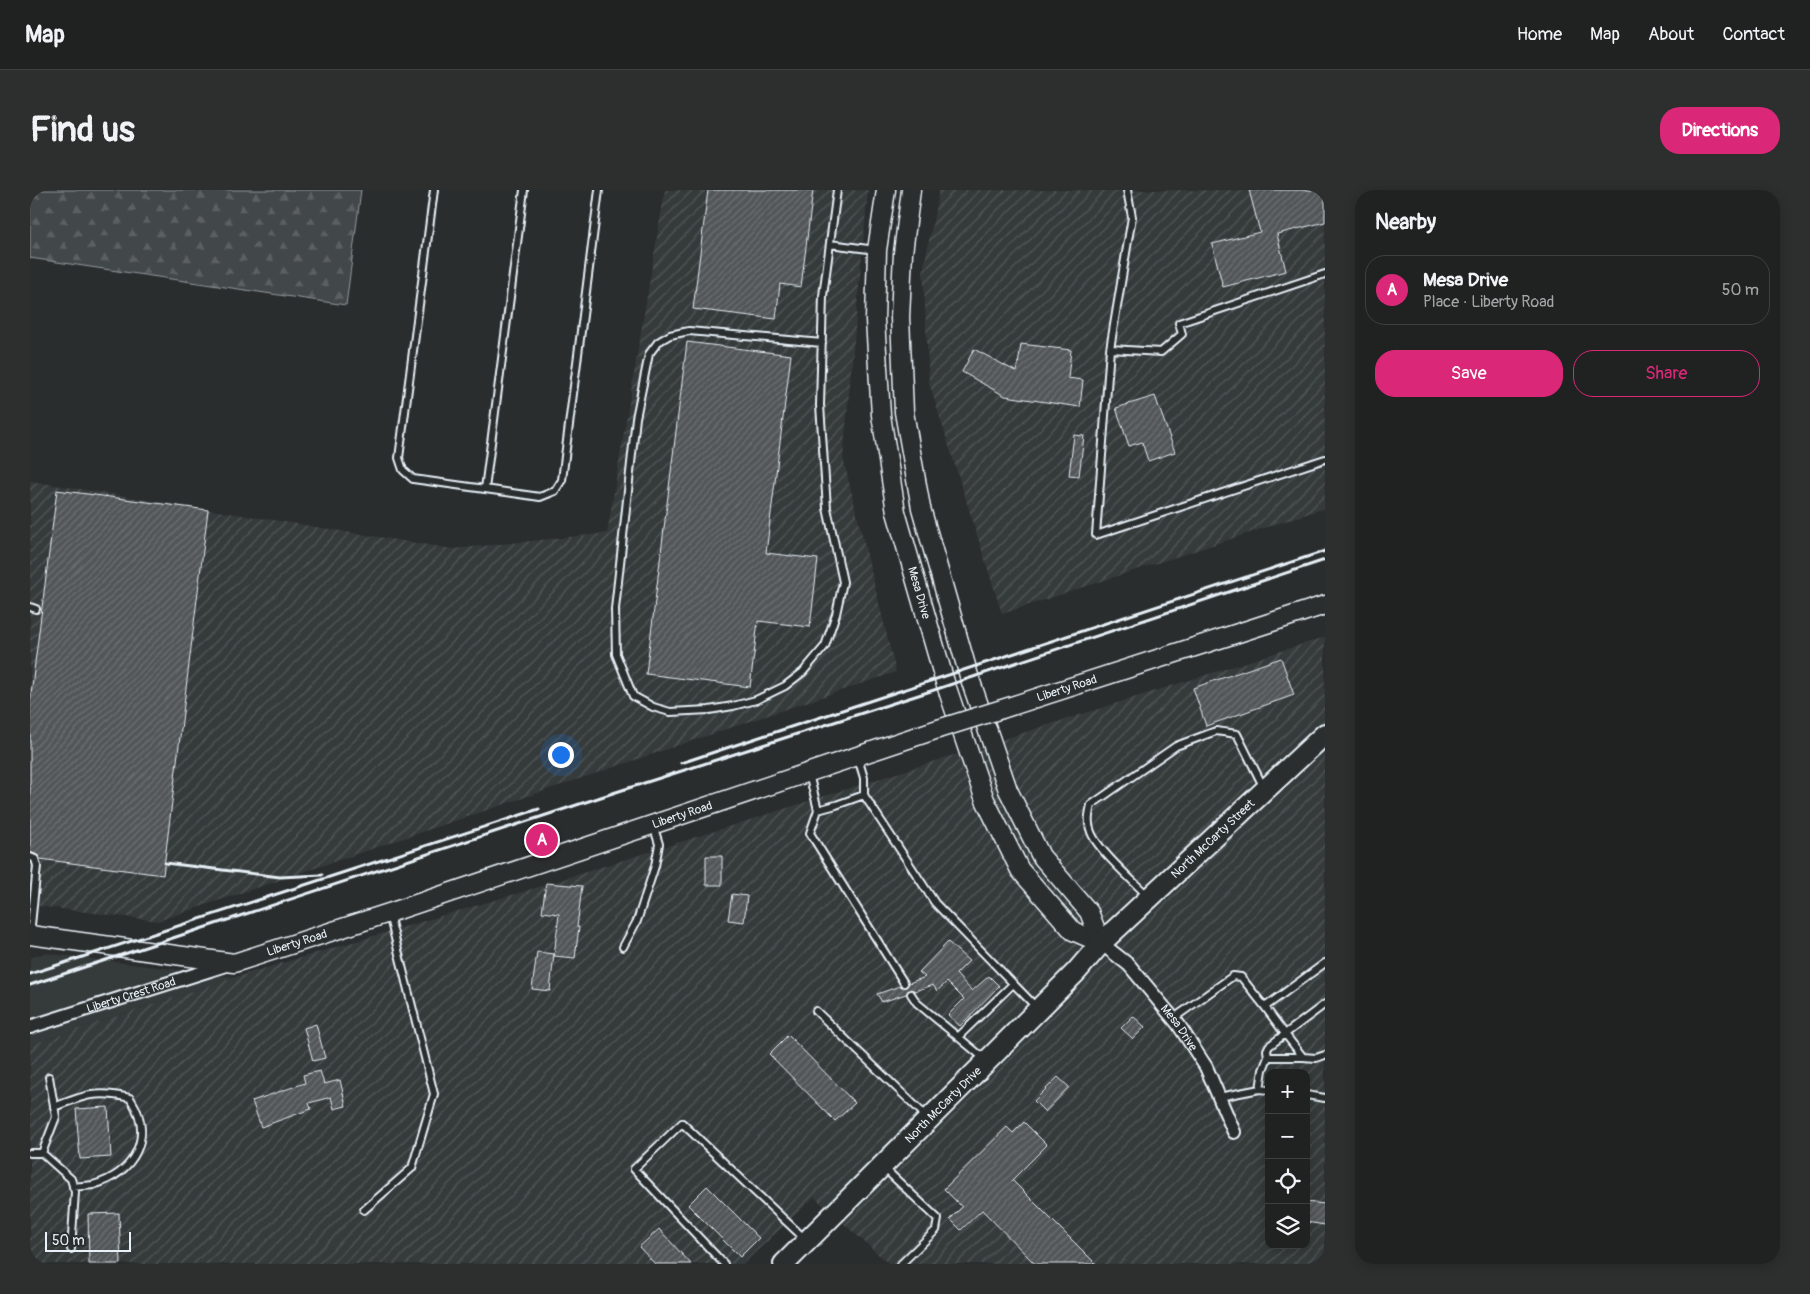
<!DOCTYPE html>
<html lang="en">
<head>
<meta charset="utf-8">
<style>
	:root { --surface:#202222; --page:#2d2f2f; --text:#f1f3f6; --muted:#a2a4a5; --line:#3d3f40; --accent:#db2777 }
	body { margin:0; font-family:Pangolin,sans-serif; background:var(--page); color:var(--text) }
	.controls { position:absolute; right:15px; bottom:15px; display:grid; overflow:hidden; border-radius:10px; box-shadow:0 2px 12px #0003 }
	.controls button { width:45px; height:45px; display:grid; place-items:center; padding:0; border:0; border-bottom:1px solid var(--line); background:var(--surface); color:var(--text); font:25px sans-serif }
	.scale { position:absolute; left:15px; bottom:12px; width:86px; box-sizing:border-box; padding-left:5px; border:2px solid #e8f1f8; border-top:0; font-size:14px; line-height:18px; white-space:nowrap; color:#e8f1f8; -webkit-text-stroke:4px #2a2d2e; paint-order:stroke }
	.you { position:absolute; left:530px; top:564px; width:18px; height:18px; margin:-12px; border:4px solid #fff; border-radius:50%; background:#1a73e8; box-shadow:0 0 0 8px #1a73e833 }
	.badge { display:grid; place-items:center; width:32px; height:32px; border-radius:50%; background:var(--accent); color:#fff; font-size:16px; font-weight:700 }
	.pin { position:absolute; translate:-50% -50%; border:2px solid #fff; box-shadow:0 1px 5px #0006 }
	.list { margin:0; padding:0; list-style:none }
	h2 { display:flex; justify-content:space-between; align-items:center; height:65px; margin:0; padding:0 20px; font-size:21px }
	h2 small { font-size:16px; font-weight:400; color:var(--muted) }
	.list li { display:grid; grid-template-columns:32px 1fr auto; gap:15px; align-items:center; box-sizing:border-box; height:70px; margin:0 10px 10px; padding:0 10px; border:1px solid var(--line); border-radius:20px }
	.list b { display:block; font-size:19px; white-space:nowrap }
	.list p { margin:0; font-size:16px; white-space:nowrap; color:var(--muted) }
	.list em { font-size:16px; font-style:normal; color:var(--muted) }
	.actions { display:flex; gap:10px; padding:15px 20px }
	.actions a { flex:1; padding:11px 0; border:1px solid var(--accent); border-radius:20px; text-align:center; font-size:18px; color:var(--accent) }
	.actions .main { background:var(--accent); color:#fff }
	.icon { flex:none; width:28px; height:28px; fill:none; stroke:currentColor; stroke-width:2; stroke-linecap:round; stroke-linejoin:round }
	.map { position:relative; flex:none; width:1295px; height:1074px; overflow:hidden; border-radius:20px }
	header { display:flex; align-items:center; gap:30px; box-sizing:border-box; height:70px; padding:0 25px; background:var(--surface); border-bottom:1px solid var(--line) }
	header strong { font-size:24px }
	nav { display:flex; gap:28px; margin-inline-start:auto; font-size:18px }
	.intro { display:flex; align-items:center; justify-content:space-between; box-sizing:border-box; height:120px; padding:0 30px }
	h1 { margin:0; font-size:35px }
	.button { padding:12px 22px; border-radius:20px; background:var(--accent); color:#fff; font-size:18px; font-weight:700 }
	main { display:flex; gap:30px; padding:0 30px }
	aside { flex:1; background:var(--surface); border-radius:20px; box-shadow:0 2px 12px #0003 }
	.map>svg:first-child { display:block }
</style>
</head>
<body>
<header>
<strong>Map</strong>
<nav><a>Home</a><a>Map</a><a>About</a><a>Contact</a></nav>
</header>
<div class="intro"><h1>Find us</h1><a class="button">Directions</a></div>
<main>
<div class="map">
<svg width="1295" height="1074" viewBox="0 0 1295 1074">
	<defs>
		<pattern id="industrial-furrows" width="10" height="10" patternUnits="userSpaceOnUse" patternTransform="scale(1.25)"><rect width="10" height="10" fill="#363a3b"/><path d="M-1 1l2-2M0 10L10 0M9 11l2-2" fill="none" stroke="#535758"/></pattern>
		<pattern id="forest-firs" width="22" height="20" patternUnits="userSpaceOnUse" patternTransform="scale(1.25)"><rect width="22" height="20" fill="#424648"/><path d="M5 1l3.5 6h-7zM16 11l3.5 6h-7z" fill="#5d6163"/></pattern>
		<pattern id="building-hatch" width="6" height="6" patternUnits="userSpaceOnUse" patternTransform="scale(1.25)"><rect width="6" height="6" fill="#535759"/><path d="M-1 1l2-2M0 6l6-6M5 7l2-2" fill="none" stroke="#6c7072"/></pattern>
	</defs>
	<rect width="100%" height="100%" fill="#2a2d2e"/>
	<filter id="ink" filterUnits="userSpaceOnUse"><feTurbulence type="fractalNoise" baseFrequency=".02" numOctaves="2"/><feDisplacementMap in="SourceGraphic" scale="10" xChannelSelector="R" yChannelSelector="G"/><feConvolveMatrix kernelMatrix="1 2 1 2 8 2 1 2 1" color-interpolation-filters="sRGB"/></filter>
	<g filter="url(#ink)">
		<path fill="#363a3b" d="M14,763L205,787L0,855V768Z"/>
		<path fill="url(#industrial-furrows)" fill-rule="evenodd" d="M635,0H838L813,268L866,482L128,731L0,715V291L423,359L577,343Z
			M909,0H1295V318L972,424L899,193L893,81Z
			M1295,447V1074H859L784,1007L713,1074H0V855L205,787L499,700ZM1239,883H1276V1055H1239Z"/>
		<path fill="url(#forest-firs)" stroke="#959ca0" d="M0,0H331L316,115L0,68Z"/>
		<path fill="url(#building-hatch)" stroke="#e8f1f8" d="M678,0H783L771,97L750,94L746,129L663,119Z
			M1219,0H1295V32L1247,44L1256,81L1193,97L1182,54L1230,42Z
			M657,152L761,165L736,363L788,369L780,437L728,431L720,497L616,484Z
			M991,154L1041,160L1038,188L1053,190L1050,217L975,206L932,182L944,159L987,182Z
			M1125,206L1145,262L1118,271L1112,252L1099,256L1086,218Z
			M1044,245L1054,246L1049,286L1039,285Z
			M27,300L178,320L133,685L10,669L7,665L0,662V512Z
			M1251,468L1264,505L1176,536L1163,498Z
			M676,666H692V695H676Z
			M516,693L552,696L547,737H549L545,768L524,766L529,724L512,722Z
			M702,704L717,706L714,732L698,730Z
			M918,752L939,771L926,784L942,801L959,786L969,796L930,836L918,825L934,809L917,792L907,801L903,795L885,801L880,799L876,804L852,812L847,804L870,796L876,797L879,793L895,787L889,782Z
			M507,762L524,764L520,801L502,799Z
			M1103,826L1115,837L1103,849L1091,838Z
			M286,834L295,868L283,871L274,838Z
			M758,845L825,913L805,931L739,864Z
			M290,881L294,894L310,890L316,916L304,919L301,907L279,913L281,919L231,937L222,911L275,893L273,885Z
			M1028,887L1039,897L1015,922L1004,911Z
			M78,917L81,967L50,969L46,919Z
			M994,932L1017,955L982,990L1066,1074H1005L952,1020L931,1040L920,1029L932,1017L914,999L977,937L983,943Z
			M677,996L729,1048L710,1067L658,1015Z
			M1276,1012L1295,1014V1035L1276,1032Z
			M89,1023L91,1074H59L58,1024Z
			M629,1039L661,1074H625L609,1057Z"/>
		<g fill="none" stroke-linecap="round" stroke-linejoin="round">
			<defs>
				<path id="service" d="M404,0L369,268L373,280L383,289L455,299L494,0
					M1097,0L1102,27L1080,159L1066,345L1295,269
					M800,54L846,60
					M792,153L659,141L640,145L628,152L619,164L606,228L585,419L586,464L603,506L623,517L640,522L679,520L703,516L726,510L755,496L773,482L795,456L806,424L813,392L797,318L790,215L793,106L807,0
					M1080,159L1131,162L1152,144L1149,133L1295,84
					M455,299L510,307L525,301L532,290L569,0
					M0,417L6,419
					M779,584L788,620L780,643L874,793
					M834,605L905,713L1007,818
					M788,620L806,615L834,605V588L828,568
					M0,667L5,669L7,676L0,745
					M1119,707C1104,692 1067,659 1061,642C1057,633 1059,624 1061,615L1146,556L1186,541L1207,544L1234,598
					M593,757L607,731L625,676L629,654L623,635
					M1295,773L1235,817L1255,844L1295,814
					M881,804L887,813L956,870
					M786,821L897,927
					M1144,828L1203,786L1211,787L1235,817
					M928,847L983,794
					M1273,867L1286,868L1295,865
					M1230,899L1233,880L1238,867L1237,860L1239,856L1255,844L1273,867H1238
					M1276,905L1295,908
					M1189,907L1230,899L1239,900
					M24,917C54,905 68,900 100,908C125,946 105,983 63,995C57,996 50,996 43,997
					M0,963H12L41,989L45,1002L41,1059
					M12,963L26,927L19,887
					M853,977L908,1029L906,1040L871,1074
					M334,1020L382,978L404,904L359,724
					M694,1074L604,979L652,933L776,1050"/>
				<g id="minor">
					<path id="s1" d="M1071,753L1099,775L1148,834L1176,877L1204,942"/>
					<path id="s2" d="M0,837L199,774"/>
				</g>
				<g id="secondary">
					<path id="s3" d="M856,0L847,60L845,130L851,225L866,322L915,492L955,610L990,680L1043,741L1071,753"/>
					<path d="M881,0L873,63L870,127L874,222L891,318L939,486L978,600L1011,666L1059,722L1071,753"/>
					<path id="s4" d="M972,519L1295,415"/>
					<path id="s5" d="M0,745L204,773L365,721L908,539"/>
				</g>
				<g id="primary">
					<path id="s6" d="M754,1074L1046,782L1071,753L1295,544"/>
				</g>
			</defs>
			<use href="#service" stroke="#e8f1f8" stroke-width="10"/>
			<use href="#minor" stroke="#e8f1f8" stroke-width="16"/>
			<use href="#secondary" stroke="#e8f1f8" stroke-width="21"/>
			<use href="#primary" stroke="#e8f1f8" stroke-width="24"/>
			<use href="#service" stroke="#2a2d2e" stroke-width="6"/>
			<use href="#minor" stroke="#2a2d2e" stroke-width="12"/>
			<use href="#secondary" stroke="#2a2d2e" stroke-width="18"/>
			<use href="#primary" stroke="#2a2d2e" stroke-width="20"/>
			<path stroke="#e8f1f8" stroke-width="3" d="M651,573L1295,361
				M135,673L250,687L292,685
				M0,784L509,619
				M0,795L583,603L904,500L1295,370"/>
			<defs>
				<path id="secondary-bridge" d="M908,539L972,519"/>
			</defs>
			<use href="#secondary-bridge" stroke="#e8f1f8" stroke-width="21" stroke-linecap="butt"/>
			<use href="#secondary-bridge" stroke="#2a2d2e" stroke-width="18"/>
		</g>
	</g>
	<g text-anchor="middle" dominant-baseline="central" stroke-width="4.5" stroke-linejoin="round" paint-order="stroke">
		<g font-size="12" fill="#e8f1f8" stroke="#2a2d2e">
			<text stroke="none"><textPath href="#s3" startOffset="408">Mesa Drive</textPath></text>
			<text stroke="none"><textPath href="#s4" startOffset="68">Liberty Road</textPath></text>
			<text stroke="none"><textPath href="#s5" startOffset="678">Liberty Road</textPath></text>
			<text stroke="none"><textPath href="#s6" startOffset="604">North McCarty Street</textPath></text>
			<text stroke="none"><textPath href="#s5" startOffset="272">Liberty Road</textPath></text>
			<text stroke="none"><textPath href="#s2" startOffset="106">Liberty Crest Road</textPath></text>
			<text stroke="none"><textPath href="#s1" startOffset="116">Mesa Drive</textPath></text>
			<text stroke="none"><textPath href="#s6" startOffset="225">North McCarty Drive</textPath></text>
		</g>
	</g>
</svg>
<div class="controls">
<button>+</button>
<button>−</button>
<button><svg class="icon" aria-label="locate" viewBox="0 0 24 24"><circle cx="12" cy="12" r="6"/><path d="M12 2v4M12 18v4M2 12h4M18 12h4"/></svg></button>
<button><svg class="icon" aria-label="layers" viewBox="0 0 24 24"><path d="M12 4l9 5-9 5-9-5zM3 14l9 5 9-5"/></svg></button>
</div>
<div class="scale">50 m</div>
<div class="you"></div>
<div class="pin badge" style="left:512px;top:650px">A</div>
</div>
<aside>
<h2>Nearby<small></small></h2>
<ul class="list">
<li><span class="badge">A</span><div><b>Mesa Drive</b><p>Place · Liberty Road</p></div><em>50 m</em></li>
</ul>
<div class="actions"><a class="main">Save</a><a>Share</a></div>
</aside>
</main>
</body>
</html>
